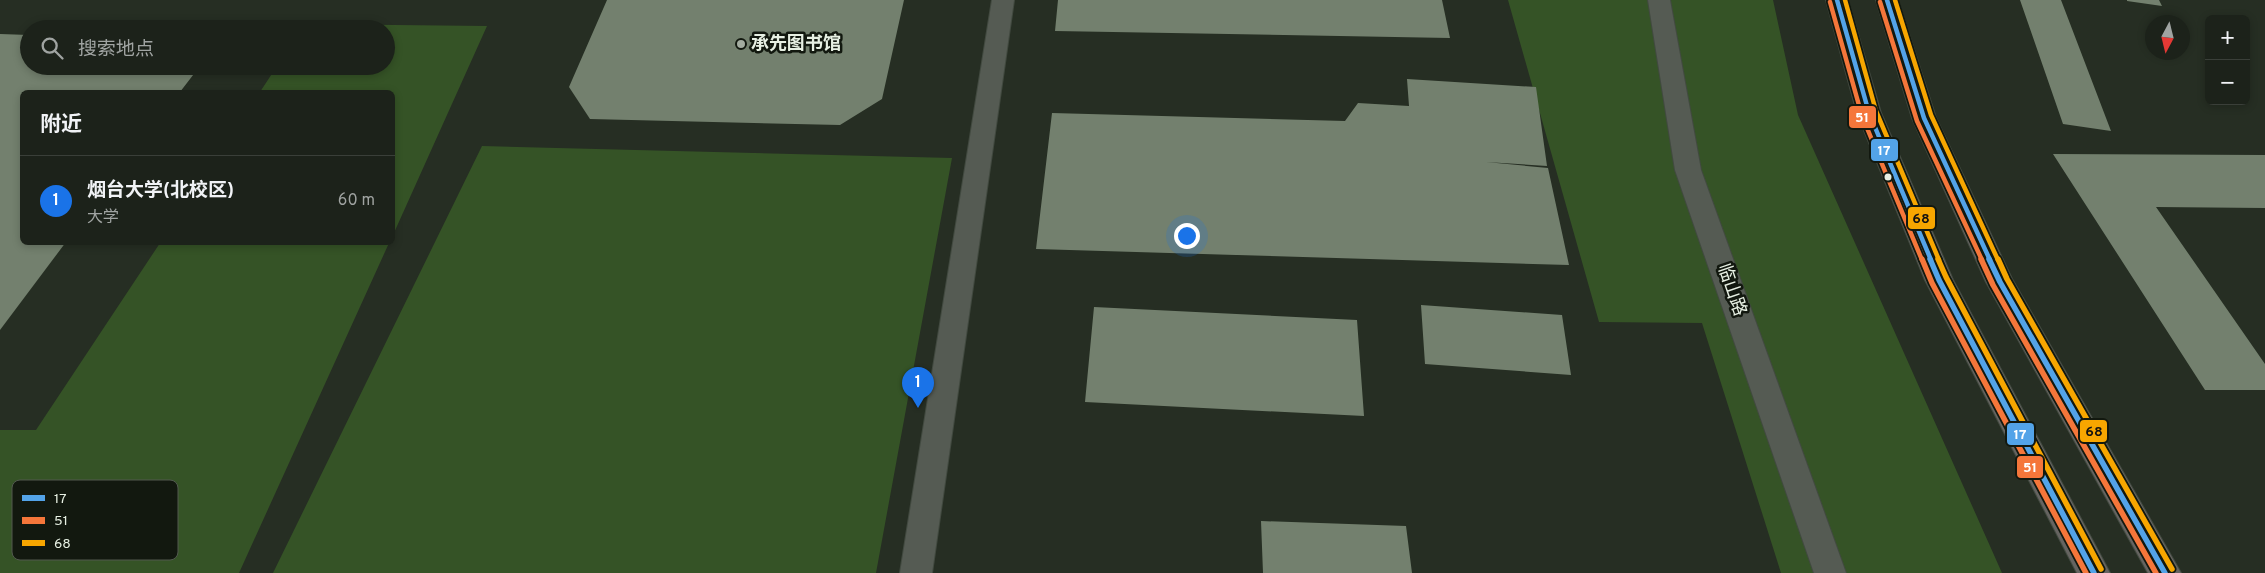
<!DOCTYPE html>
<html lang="zh">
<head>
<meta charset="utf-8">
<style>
	:root { --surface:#1c221a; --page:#292f27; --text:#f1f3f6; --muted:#a0a4a2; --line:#3a3f39; --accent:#1a73e8 }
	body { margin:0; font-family:Overpass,"Noto Sans SC",sans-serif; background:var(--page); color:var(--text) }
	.controls { position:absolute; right:15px; top:15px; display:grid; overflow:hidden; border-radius:8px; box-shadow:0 2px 8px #0003 }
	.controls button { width:45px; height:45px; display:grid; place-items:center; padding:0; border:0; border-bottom:1px solid var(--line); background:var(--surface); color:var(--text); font:25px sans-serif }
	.compass { position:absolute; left:2145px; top:15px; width:45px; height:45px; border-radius:50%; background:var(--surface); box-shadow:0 2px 8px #0003; rotate:187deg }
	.you { position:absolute; left:1186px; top:235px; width:18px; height:18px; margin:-12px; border:4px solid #fff; border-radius:50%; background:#1a73e8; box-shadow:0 0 0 8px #1a73e833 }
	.badge { display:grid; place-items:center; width:32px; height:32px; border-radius:50%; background:var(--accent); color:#fff; font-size:16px; font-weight:700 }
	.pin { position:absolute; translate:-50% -41px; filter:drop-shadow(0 1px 2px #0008) }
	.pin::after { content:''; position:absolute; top:26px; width:18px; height:15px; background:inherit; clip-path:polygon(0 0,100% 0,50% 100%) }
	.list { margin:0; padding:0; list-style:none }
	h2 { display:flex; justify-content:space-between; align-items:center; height:65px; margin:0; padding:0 20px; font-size:21px }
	h2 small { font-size:16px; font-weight:400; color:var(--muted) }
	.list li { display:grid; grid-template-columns:32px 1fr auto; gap:15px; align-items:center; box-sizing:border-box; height:90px; padding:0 20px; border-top:1px solid var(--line) }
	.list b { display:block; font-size:19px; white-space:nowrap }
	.list p { margin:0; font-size:16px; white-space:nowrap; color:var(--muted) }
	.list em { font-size:16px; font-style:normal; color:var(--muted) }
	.icon { flex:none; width:28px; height:28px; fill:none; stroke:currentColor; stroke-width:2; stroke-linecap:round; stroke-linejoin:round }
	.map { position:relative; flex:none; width:2265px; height:573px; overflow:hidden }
	.search { position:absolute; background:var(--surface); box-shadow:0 2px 8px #0003; left:20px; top:20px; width:375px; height:55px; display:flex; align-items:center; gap:12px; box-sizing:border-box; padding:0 18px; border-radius:28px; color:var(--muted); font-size:19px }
	.panel { position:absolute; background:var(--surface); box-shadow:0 2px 8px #0003; left:20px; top:90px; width:375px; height:155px; border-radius:8px }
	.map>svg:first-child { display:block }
</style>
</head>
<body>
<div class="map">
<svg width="2265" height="573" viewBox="0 0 2265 573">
	<rect width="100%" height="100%" fill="#262e23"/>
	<path fill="#355326" d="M1508,0H1773L1798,115L2002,573H1781L1702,323L1599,322Z
		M305,24L487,26L393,235L392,92H260L277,66H386V29H302Z
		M482,146L952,158L876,573H273Z
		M160,243H389L239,573H0V430H36Z"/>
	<path fill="#73806e" d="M607,0H904L882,99L840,125L590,119L569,87Z
		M1058,0H1442L1450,38L1055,31Z
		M2020,0H2061L2111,131L2063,124Z
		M2127,0H2159L2162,6L2127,1Z
		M0,34L29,35V66H200L180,92H22V242H66L0,330Z
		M1407,79L1536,87L1547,166L1486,162L1548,168L1569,265L1036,249L1052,113L1345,121L1358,103L1409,106Z
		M2053,154L2265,155V208L2156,207L2265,364V390H2205Z
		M1421,305L1562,315L1571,375L1425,364Z
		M1094,307L1357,320L1364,416L1085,402Z
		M1261,521L1406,526L1412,573H1263Z"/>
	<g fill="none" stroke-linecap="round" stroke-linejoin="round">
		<defs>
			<path id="minor" d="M992,0H1014L932,573H900Z
				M1648,0H1670L1701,170L1846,573H1814L1675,170Z"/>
			<path id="major" d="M1826,0H1848L1881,113L1953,280L2110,573H2077L1925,280L1857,113Z
				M1876,0H1898L1936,118L2012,279L2181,573H2148L1986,282L1912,118Z"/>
		</defs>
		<use href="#minor" stroke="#424a40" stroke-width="2"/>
		<use href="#major" stroke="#424a40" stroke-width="2"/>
		<use href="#minor" fill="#555b53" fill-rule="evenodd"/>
		<use href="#major" fill="#666461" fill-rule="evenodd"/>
		<defs>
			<path id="bus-1-far1" d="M1837,0L1869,113L1931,260
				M1887,0L1924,118L1990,260"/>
			<path id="bus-1" d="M1930,259L1939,280L2094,573
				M1989,259L2000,282L2165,573"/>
			<path id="bus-2-far1" d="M1830,2L1862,116L1922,260
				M1880,2L1917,121L1982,260"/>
			<path id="bus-2" d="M1922,259L1932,283L2086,573
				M1981,259L1993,285L2156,573"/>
			<path id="bus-3-far1" d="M1845,0L1876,111L1939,260
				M1895,0L1931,115L1998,260"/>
			<path id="bus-3" d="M1938,259L1946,277L2101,569
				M1998,259L2007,279L2172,569"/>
		</defs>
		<use href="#bus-1-far1" stroke="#12180f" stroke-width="8"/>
		<use href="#bus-1" stroke="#12180f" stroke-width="9"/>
		<use href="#bus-2-far1" stroke="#12180f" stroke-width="8"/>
		<use href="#bus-2" stroke="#12180f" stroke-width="9"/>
		<use href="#bus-3-far1" stroke="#12180f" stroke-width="8"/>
		<use href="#bus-3" stroke="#12180f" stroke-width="9"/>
		<use href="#bus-1-far1" stroke="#53a3e8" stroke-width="4.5"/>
		<use href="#bus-1" stroke="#53a3e8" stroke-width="5.5"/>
		<use href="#bus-2-far1" stroke="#f5763a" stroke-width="4.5"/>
		<use href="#bus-2" stroke="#f5763a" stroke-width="5.5"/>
		<use href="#bus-3-far1" stroke="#f7a600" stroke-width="4.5"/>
		<use href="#bus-3" stroke="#f7a600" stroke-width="5.5"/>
	</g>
	<circle fill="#a3aca0" stroke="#12180f" stroke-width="2" cx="741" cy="44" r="5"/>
	<circle fill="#e7f0e3" stroke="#12180f" stroke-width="2" cx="1888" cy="177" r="4.5"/>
	<g text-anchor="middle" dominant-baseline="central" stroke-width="5" stroke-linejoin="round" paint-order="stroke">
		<g font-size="18" font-weight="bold" fill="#e7f0e3" stroke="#12180f" text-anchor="start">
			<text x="751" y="44">承先图书馆</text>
		</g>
		<g font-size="18" fill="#e7f0e3" stroke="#12180f">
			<text transform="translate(1731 290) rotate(71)">临山路</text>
		</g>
	</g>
	<rect x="12" y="480" width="166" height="80" rx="8" fill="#12180f" stroke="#52594f" stroke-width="1"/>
	<rect x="22" y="495" width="23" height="6" fill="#53a3e8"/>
	<rect x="22" y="517" width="23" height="7" fill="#f5763a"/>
	<rect x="22" y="540" width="23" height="6" fill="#f7a600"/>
	<g font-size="14" fill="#e7f0e3">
		<text x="54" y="503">17</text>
		<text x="54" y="525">51</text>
		<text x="54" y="548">68</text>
	</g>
	<g stroke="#12180f" stroke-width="2">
		<rect x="1848" y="105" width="29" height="24" rx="5" fill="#f5763a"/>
		<rect x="1870" y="138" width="29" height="24" rx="5" fill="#53a3e8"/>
		<rect x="1907" y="206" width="29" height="24" rx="5" fill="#f7a600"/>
		<rect x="2079" y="419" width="29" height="24" rx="5" fill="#f7a600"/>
		<rect x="2006" y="422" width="29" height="24" rx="5" fill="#53a3e8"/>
		<rect x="2016" y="455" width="28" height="24" rx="5" fill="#f5763a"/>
	</g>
	<g font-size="14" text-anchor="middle" font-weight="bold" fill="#fff">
		<text x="1862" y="122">51</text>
		<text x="1884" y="155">17</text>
		<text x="2020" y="439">17</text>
		<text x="2030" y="472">51</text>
	</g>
	<g font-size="14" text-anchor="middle" font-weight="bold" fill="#111">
		<text x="1921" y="223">68</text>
		<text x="2094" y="436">68</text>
	</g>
</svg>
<div class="controls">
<button>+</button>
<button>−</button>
</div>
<svg class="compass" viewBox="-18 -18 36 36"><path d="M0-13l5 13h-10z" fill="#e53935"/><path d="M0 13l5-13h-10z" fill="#a0a4a2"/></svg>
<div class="you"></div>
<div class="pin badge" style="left:918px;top:408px">1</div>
<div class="search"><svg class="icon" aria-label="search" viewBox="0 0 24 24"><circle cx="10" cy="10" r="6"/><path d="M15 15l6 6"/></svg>搜索地点</div>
<section class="panel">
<h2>附近<small></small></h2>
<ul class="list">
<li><span class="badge">1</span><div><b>烟台大学(北校区)</b><p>大学</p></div><em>60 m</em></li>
</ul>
</section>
</div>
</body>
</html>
